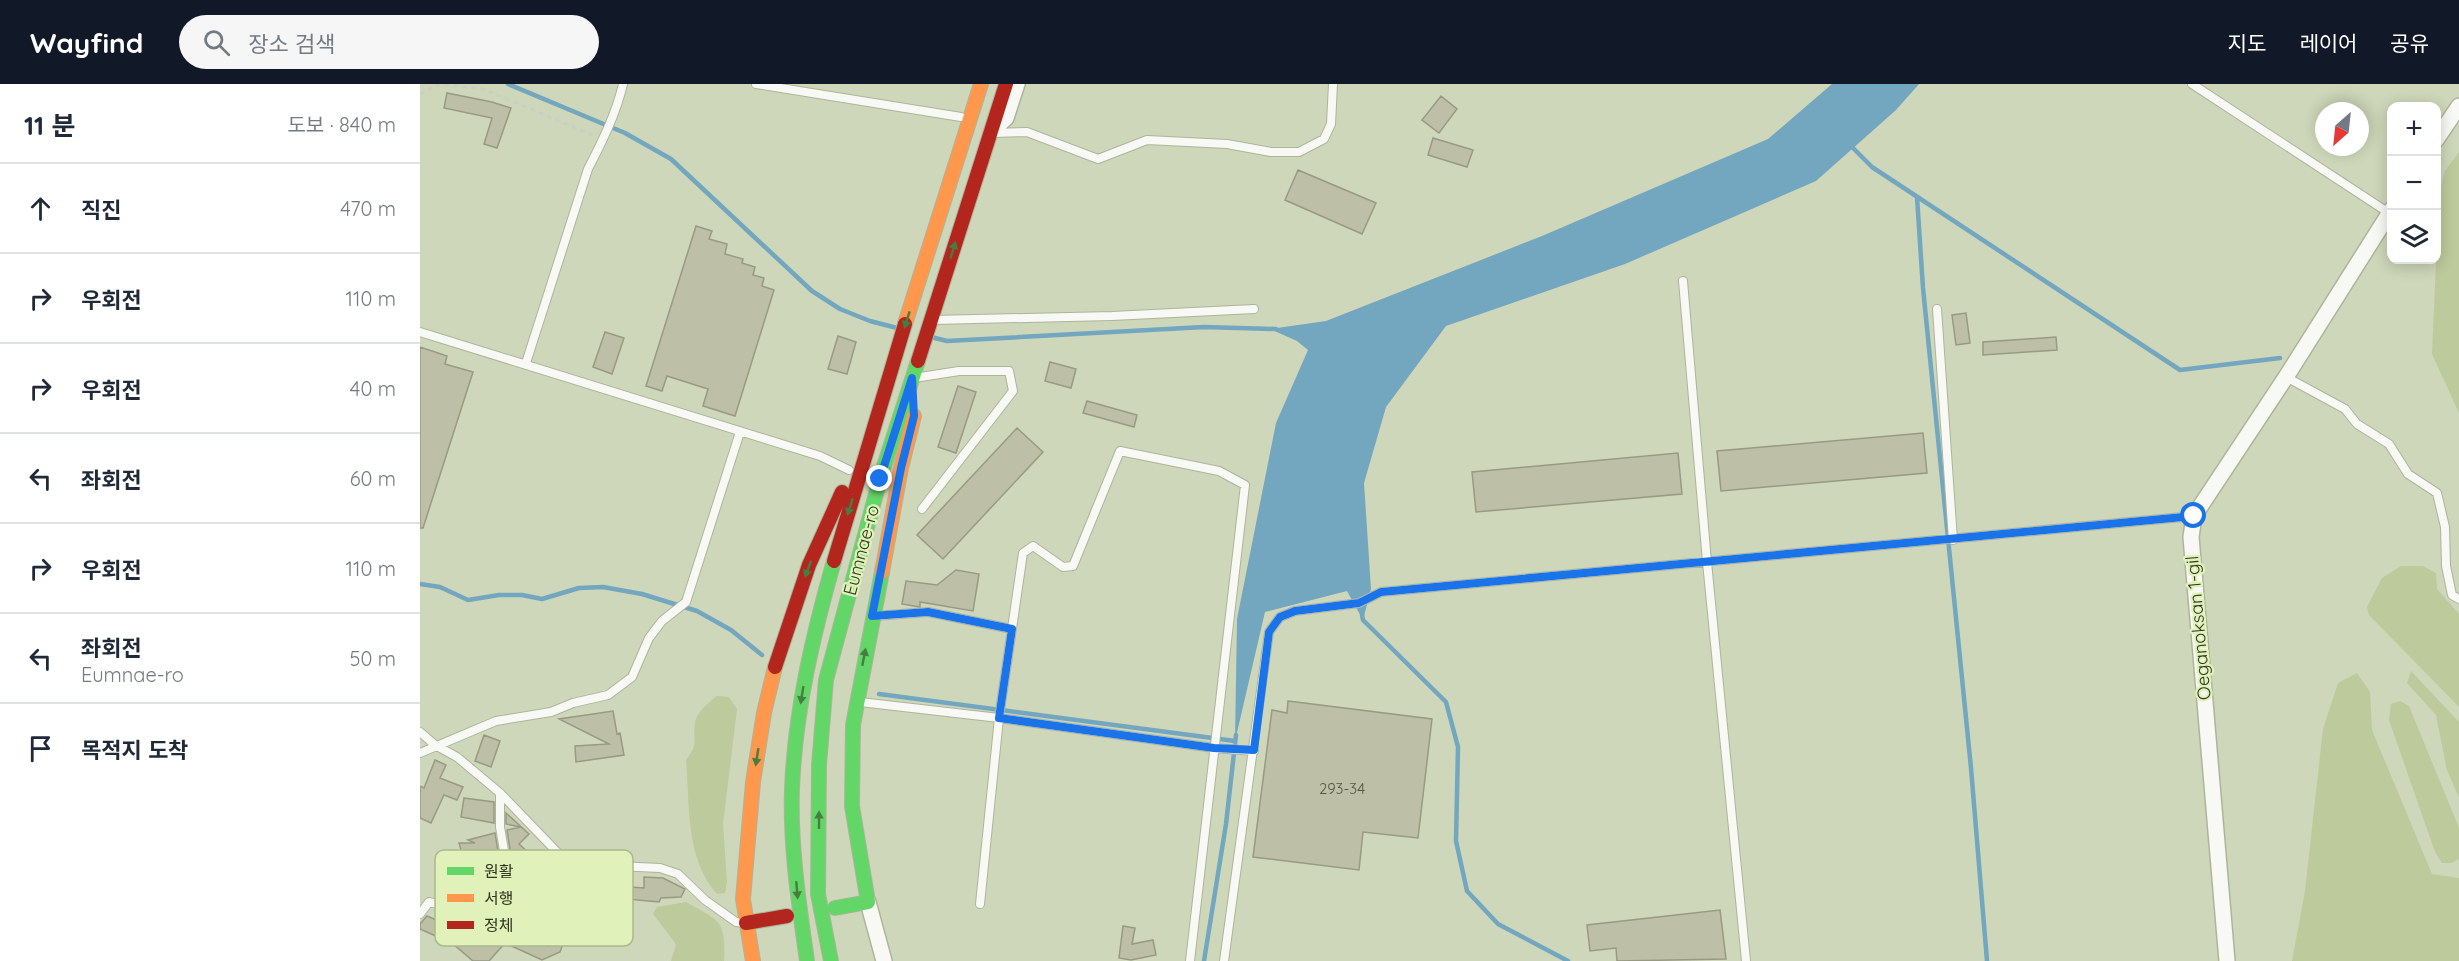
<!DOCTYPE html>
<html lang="ko">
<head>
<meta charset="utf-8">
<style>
	:root { --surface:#fff; --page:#f6f6f7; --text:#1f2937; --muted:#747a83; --line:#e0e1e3; --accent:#111827 }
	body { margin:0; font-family:Quicksand,"Noto Sans KR",sans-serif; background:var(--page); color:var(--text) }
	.controls { position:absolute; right:18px; top:18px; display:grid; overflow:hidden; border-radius:12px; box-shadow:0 3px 15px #0003 }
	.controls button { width:54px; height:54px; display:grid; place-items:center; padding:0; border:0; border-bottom:2px solid var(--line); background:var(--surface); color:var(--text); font:30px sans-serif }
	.compass { position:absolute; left:1895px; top:18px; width:54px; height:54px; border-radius:50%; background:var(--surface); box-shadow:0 3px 15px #0003; rotate:207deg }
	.stop { position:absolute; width:18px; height:18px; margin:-14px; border:4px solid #1a73e8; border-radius:50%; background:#fff }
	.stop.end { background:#1a73e8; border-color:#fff; box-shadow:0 2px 6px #0008 }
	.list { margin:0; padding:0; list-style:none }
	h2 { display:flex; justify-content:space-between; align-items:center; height:78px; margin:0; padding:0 24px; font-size:26px }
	h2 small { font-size:20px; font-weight:400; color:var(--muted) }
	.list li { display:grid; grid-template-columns:39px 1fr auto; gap:18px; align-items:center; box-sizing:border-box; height:90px; padding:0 24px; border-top:2px solid var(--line) }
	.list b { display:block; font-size:22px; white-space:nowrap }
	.list p { margin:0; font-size:20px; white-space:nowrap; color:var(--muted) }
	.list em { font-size:20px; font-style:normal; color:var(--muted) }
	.icon { flex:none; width:33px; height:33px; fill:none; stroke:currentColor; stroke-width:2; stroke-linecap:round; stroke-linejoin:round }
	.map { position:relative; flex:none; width:2039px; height:877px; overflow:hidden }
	header { display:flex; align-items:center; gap:36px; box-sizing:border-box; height:84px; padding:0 30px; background:var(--accent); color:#fff }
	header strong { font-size:28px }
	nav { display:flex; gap:33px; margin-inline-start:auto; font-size:21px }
	.search { width:420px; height:54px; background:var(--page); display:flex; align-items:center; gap:15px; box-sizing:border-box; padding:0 21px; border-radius:33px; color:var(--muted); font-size:22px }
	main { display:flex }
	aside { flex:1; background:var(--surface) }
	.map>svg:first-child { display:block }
</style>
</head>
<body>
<header>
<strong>Wayfind</strong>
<div class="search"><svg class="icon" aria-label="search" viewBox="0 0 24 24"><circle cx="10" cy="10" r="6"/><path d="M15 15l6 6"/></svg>장소 검색</div>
<nav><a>지도</a><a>레이어</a><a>공유</a></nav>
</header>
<main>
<aside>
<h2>11 분<small>도보 · 840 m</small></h2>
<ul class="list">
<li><svg class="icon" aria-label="ahead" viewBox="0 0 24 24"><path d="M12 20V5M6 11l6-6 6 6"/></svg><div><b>직진</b></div><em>470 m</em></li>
<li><svg class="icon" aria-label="right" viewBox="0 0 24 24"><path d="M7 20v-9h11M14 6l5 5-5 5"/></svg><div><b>우회전</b></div><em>110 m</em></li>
<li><svg class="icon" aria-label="right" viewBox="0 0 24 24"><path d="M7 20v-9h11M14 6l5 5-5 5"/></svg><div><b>우회전</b></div><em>40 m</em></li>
<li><svg class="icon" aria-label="left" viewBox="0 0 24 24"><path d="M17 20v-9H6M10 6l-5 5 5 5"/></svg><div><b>좌회전</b></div><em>60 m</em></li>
<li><svg class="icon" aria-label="right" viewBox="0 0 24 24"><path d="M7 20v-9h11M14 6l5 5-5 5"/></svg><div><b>우회전</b></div><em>110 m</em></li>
<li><svg class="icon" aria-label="left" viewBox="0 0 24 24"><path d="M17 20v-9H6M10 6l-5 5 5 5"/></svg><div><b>좌회전</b><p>Eumnae-ro</p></div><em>50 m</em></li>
<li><svg class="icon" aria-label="arrive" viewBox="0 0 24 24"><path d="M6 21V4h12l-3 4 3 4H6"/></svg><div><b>목적지 도착</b></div></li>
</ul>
</aside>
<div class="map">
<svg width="2039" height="877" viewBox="0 0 2039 877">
	<rect width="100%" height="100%" fill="#ced7b9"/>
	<path fill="#bdca9c" d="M2039,68V329L2012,270L2019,110L2025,87Z
		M1981,482H2003L2016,489L2017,505L2039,530V623L1949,531L1947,523L1962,494Z
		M1991,587L2039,638V714L2027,686L2016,631L1987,599Z
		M1937,589L1950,608L1952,646L2012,790L2039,794V877H1872L1885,807L1903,645L1918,599Z
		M296,612L309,613L317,625L303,740L307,798L305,809L297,810C265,774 270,721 266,676C280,657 272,659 275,639C276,628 289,619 296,612Z
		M1980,617L1989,622L2039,744V775L2031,779H2022L2015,768L1969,636L1971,620Z
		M266,818C300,837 306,836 304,877H251L256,860L233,830L237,823Z"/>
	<path fill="#73a6bf" d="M1412,0H1499L1476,26L1396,97L1205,180L1026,242L966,323L944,399L951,505L943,536L927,507L845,528L815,657L817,535L856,339L888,266L877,257L850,245L906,237L1122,152L1348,55Z"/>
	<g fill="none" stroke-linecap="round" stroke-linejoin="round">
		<path stroke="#73a6bf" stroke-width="4.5" d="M88,0L205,49L251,75L392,207L420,225L450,237L477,244
			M1430,61L1452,83L1760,286L1860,274
			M1497,113L1503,204L1551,684L1567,877
			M511,253L527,257L784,243L856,245
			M0,500L20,503L48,516L79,511H102L122,515L159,504L183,503L222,510L277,527L311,546L342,571
			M942,531L943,536L1026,618L1038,663L1036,757L1047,807L1078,840L1148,877
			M459,610L815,657
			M784,877L806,740L816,651"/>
	</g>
	<path fill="#bdbfa7" stroke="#989a82" stroke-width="1.5" d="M27,9L72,18L91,24L77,64L64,60L72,34L24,24Z
		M1021,12L1037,25L1019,49L1002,36Z
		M1013,54L1053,66L1047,83L1008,71Z
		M878,86L956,119L942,150L865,116Z
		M276,142L292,147L289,155L307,160L305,170L323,175L322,179L335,183L333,191L344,194L342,202L354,206L315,332L283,322L288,305L247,292L242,307L226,302Z
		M1546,229L1550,259L1536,261L1532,231Z
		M185,248L204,254L192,290L173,283Z
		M418,252L436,258L427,290L408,285Z
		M1636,253L1637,266L1563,271V258Z
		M0,263L27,272L25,280L53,288L3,444H0Z
		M630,278L656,285L651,304L625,297Z
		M538,302L556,308L536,369L518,363Z
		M667,317L717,331L714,343L663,329Z
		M597,344L623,368L523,475L497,451Z
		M1503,349L1507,389L1301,407L1297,367Z
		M1258,369L1262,410L1056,428L1052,388Z
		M536,486L559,490L553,527L500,518V523L482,520L486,497L517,501Z
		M868,617L1012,635L998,754L943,748L939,786L833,773L852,626L867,629Z
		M193,627L197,650L200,649L204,671L156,678L155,662L189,660L139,635Z
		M64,651L80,657L71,683L55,677Z
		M15,676L26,681L20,694L43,703L37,716L24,711L11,739L0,734V702L4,704Z
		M44,714L74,718V739L41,733Z
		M86,729L109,750L99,760L124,783L127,779L162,796L155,811L178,822L171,837L109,790L96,810L117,824L99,850L128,862L139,838L149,844L140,868L122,876L85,859L69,877H53L33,860L0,845V840L7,832L44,848L45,826L54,818L69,827L84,822L102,768L91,771L87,746L101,743L86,740Z
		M75,749L79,774L46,783L39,759H55L48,756Z
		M178,790L197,791V802L224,804V793L243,794L265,805L261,813L241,814L239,818L196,814L195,823Z
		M1300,826L1306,875L1197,877L1196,864L1170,867L1167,841Z
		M703,842L715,844L712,860L733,856L736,871L711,876L699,874Z"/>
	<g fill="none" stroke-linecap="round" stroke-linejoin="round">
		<defs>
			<path id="lane" d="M336,0L541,33
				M1772,0L1969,129
				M572,49L607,48L678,75L727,56L807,60L851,68H879L904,55L911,40L913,0
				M1263,197L1287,478L1326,877
				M1517,225L1533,456
				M512,236L692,232L834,225
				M0,248L400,372L429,386
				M106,279L168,85C182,58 196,30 203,0
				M1866,293L1925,325L1937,340L1969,360L1988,390L2017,409L2025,443L2026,482L2032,511L2039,515
				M494,294L539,287H589L593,307L502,425
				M455,532L508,528L592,545
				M440,618L579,634L794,664L834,667
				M0,648L15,661L37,673L80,709L137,768L153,780L240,784L258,790L285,816L316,838L325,839
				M0,669L76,637L131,628L153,619L188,611L212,593L229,554L242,537L266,518L320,348
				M560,820L579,634L603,469L613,462L643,483L653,482L700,367L799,387L825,401L770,877
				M0,830L9,818L37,825L53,810L69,821L79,818L88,790L80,743V709
				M804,877L849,548L860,533L875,527L939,519L961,508L1774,432"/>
			<path id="street" d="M572,47L586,34L597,0
				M2016,56L2039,22
				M448,818L464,877
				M1807,877L1771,453L1774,432L1866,293L1972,125"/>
			<path id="fast" d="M415,824L448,818L432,722L433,641L462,488
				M387,877C379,820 370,762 372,705C375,627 393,551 414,477
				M411,877L398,810L399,681L406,596L460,395L498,277"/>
			<path id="slow" d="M485,240L561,0
				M462,488L481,384L494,332
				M333,877L323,815L333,698L344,629L355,583"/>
			<path id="jam" d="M498,277L586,0
				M414,477L485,240
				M355,583L389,481L422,408
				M326,839L367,832"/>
		</defs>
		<use href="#lane" stroke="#aeb49c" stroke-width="10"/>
		<use href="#street" stroke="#aeb49c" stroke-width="18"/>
		<use href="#fast" stroke="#aeb49c" stroke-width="16"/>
		<use href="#slow" stroke="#aeb49c" stroke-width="16"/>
		<use href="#jam" stroke="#aeb49c" stroke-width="16"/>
		<path stroke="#cbcec5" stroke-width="3" stroke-dasharray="4.5 4.5" stroke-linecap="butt" d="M0,10L20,0L63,5L172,51"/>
		<use href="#lane" stroke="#f8f9f4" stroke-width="8"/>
		<use href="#street" stroke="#f8f9f4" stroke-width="15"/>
		<use href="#fast" stroke="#63d668" stroke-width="14"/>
		<use href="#slow" stroke="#ff974d" stroke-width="14"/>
		<use href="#jam" stroke="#b3261e" stroke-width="14"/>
	</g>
	<defs><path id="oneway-solid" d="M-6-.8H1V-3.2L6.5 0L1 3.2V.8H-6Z" transform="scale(1.5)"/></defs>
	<g fill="#467d40">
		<use href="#oneway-solid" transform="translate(533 166) rotate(-73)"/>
		<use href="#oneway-solid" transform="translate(487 236) rotate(107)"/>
		<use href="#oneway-solid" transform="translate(430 423) rotate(107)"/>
		<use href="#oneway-solid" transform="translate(388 485) rotate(110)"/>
		<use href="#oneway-solid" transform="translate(444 573) rotate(-79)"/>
		<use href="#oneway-solid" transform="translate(382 611) rotate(99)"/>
		<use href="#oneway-solid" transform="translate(337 673) rotate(99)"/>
		<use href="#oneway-solid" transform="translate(399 736) rotate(-90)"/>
		<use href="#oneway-solid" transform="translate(377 806) rotate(85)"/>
	</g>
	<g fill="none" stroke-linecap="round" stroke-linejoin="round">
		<path stroke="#1a73e8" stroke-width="8" d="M460,395L492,294L494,332L481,384L452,532L508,528L592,545L579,634L794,664L834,666L849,548L860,533L875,527L939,519L961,508L1774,432"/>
	</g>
	<g text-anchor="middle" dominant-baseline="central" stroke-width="4.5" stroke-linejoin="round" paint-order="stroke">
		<g font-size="15" fill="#525841">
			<text x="922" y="704">293-34</text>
		</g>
		<g font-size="18" fill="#2f351f" stroke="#e0f1b9">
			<text transform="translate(441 466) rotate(-75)">Eumnae-ro</text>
			<text transform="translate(1778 544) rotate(-95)">Oeganoksan 1-gil</text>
		</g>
	</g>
	<rect x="15" y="766" width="198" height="96" rx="9" fill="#e0f1b9" stroke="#abb98b" stroke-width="1.5"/>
	<rect x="27" y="783" width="27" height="8" fill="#63d668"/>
	<rect x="27" y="810" width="27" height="8" fill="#ff974d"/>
	<rect x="27" y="837" width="27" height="8" fill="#b3261e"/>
	<g font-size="16" fill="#2f351f">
		<text x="64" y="793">원활</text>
		<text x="64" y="820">서행</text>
		<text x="64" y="847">정체</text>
	</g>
</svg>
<div class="controls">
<button>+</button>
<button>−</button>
<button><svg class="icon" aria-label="layers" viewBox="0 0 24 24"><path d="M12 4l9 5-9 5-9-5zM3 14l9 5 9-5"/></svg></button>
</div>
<svg class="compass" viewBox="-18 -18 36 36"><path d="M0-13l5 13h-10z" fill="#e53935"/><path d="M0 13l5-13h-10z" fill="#747a83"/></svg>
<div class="stop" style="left:1774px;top:432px"></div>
<div class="stop end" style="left:460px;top:395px"></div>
</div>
</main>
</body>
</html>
